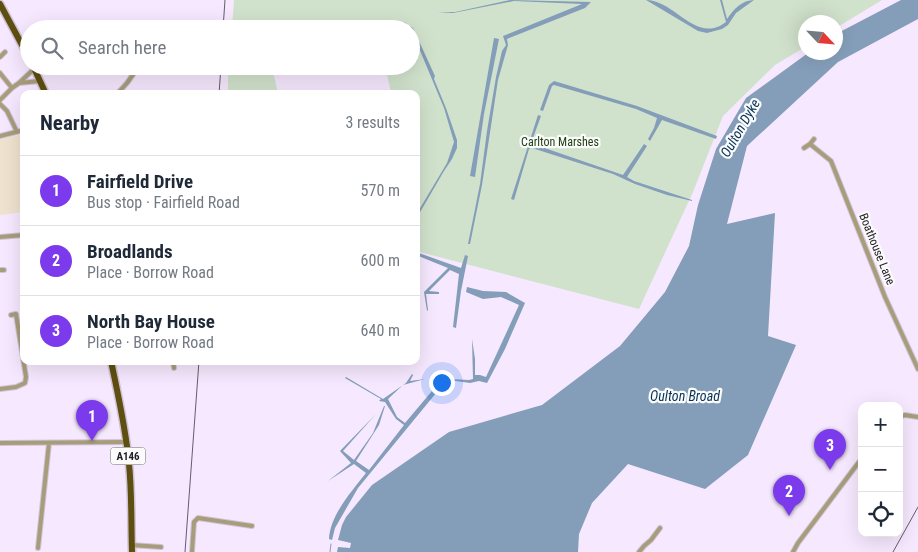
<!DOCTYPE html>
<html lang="en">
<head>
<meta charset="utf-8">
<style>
	:root { --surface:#fff; --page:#f2f2f3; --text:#1f2937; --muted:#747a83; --line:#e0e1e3; --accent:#7c3aed }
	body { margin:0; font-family:"Roboto Condensed",sans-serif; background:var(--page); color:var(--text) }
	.controls { position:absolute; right:15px; bottom:15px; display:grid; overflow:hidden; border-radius:10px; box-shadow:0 5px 20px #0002 }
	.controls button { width:45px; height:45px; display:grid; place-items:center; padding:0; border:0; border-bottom:1px solid var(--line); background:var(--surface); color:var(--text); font:25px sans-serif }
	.compass { position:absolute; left:798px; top:15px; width:45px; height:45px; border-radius:50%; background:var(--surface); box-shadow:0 5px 20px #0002; rotate:116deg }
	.you { position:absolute; left:441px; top:382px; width:18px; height:18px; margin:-12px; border:4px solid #fff; border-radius:50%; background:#1a73e8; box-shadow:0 0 0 8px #1a73e833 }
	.badge { display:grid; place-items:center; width:32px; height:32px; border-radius:50%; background:var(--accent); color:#fff; font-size:16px; font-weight:700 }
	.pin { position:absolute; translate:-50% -41px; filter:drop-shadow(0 1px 2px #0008) }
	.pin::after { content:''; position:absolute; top:26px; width:18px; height:15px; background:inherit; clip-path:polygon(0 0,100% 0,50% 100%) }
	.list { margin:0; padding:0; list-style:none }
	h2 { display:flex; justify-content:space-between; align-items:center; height:65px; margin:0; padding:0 20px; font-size:21px }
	h2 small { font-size:16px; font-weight:400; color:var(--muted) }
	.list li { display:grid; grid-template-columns:32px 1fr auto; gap:15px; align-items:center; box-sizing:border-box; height:70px; padding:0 20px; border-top:1px solid var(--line) }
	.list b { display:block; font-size:19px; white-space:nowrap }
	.list p { margin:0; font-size:16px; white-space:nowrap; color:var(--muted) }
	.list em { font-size:16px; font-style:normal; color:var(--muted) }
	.icon { flex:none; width:28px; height:28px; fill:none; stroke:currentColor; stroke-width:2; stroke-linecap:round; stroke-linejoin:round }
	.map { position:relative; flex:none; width:918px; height:552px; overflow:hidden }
	.search { position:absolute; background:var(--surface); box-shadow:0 5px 20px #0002; left:20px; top:20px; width:400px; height:55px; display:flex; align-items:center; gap:12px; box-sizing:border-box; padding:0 18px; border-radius:28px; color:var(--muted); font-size:19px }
	.panel { position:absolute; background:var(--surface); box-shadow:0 5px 20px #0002; left:20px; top:90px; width:400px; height:275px; border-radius:10px }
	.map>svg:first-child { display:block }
</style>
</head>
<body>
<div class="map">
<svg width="918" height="552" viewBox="0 0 918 552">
	<rect width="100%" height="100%" fill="#f6e8fe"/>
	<path fill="#efe3cf" d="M24,134V212L0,215V139Z"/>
	<path fill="#d1e2cc" d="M234,0H882L836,28V22H806L805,47L775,65L723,116L693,192L639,309L416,251V94H373L391,92L385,66H411V29H232Z
		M228,66H272L278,94H228Z"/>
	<path fill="#849db8" d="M510,0L591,2L585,8L507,39L508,45L498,80L482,185L470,244H468L480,184L487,131L496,77L502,51L506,45L503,36L582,4L514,1L453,13L438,12H455Z
		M646,0C675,0 696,45 726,22L720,0H722L727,19C734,9 742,0 754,0L736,13L728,25L722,29L707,33L698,31Z
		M901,0H918V19L838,62L747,146L727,224L775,213L768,336L796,345L748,455L705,489L628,464L592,503L579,534L578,552H337L338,547L350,548L351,543L338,540L342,525L346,517L372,485L449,432L542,405L620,346L665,292L689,246L698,205L716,149L746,98L808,53L836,52V34Z
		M410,26L413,28L435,76L434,79L446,108L457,140V148L452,159L444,171L416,219V215L447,163L454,142L444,108L411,29L409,28Z
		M494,38L499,39L484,114L475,177L470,176Z
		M554,81L637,106L717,136L716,139L662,120L650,141L648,139L654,128L657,118L636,109L554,85L552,86L543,111L540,110L549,85Z
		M538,115L541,116L533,138V144L623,175L644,144L647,146L627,177L634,181L692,200V201L667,195L635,184L613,174L532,148L529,149L514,200L511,199Z
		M416,252L461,268L465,255L468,256L461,291L456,328L453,327L459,274L450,270L429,291L439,292V294H426L428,310L427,311L424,292L448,268L416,255Z
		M467,287L483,291L506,292L525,303L505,349L487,383L479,381L470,383L449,380V379L469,380L473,379L472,339L475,359V375H480L486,377L519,305L501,297L483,299L466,292Z
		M412,374L413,375L410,381L425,379L403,385L388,399L397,417L405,423L437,385L441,387L358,488L335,528L332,540L329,539C330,515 352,491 366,473L354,464L328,481L351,463L340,451L376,414L343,451L354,460L373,433L384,406H385L379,425L356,461L369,470L404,425L396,419L385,402L379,401L381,399L345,378L346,377L383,399L406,383Z"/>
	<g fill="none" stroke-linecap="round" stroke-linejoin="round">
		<path stroke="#849db8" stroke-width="1" d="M330,552L331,544"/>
		<defs>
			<path id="minor" d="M399,29L404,25
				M0,57L5,52
				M0,73L12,88L0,100
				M19,83L40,81
				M12,88L19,83L34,69
				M117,94L127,83L139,66
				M0,104L7,111L17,132
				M0,136L24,130
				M810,144L831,161L885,297L918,369
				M804,148L810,144L814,139
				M0,237L24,235
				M0,270H4
				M173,361L174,368
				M0,389L16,387L25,383L26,377L16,314L11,315
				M899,417L905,415L918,417
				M0,443L126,442
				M131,545L161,547
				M38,548L49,443
				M192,552L194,522L198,518L252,526
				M639,552L644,546L651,540L660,528
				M793,552L798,543L862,458"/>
			<path id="trunk" d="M0,4L29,58
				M33,66L46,94
				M111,361C118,395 126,429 129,464C132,493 131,522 132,552"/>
		</defs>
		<use href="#minor" stroke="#d0c3d7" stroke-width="6"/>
		<use href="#trunk" stroke="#d0c3d7" stroke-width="9"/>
		<use href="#minor" stroke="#a79d7b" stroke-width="4"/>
		<use href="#trunk" stroke="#5e4e0f" stroke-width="6"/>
		<path stroke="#655d6b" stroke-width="1" d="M223,29L225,0
			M219,94L221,66
			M185,552L199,361
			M893,552L918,507"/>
	</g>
	<g text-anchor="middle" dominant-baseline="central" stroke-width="4.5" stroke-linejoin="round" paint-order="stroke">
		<rect fill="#fbfbfb" stroke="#625e65" stroke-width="1" x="110.5" y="447.5" width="35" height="17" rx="4"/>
		<g font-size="11" font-weight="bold" fill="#211b25">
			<text x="128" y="456">A146</text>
		</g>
		<g font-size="12" fill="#204014" stroke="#fbfbfb">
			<text x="560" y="142">Carlton Marshes</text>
		</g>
		<g font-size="12" fill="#211b25" stroke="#fbfbfb">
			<text transform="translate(877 249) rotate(68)">Boathouse Lane</text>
		</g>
		<g font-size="14" font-style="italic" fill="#053155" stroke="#fbfbfb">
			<text transform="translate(740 128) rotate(-60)">Oulton Dyke</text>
			<text x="685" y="396">Oulton Broad</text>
		</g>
	</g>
</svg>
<div class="controls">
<button>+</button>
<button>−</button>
<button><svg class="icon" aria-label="locate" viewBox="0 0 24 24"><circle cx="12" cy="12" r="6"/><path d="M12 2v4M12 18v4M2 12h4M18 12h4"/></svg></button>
</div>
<svg class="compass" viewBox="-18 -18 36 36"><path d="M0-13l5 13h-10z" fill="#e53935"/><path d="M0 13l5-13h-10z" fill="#747a83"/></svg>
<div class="you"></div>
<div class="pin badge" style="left:92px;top:441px">1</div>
<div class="pin badge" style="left:789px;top:516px">2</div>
<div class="pin badge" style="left:830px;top:470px">3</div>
<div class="search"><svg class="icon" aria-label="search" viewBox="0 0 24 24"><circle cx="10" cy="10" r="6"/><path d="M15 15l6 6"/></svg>Search here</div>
<section class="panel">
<h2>Nearby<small>3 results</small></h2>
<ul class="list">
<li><span class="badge">1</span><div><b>Fairfield Drive</b><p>Bus stop · Fairfield Road</p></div><em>570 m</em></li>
<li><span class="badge">2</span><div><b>Broadlands</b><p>Place · Borrow Road</p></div><em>600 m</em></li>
<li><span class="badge">3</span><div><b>North Bay House</b><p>Place · Borrow Road</p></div><em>640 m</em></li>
</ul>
</section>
</div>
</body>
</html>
